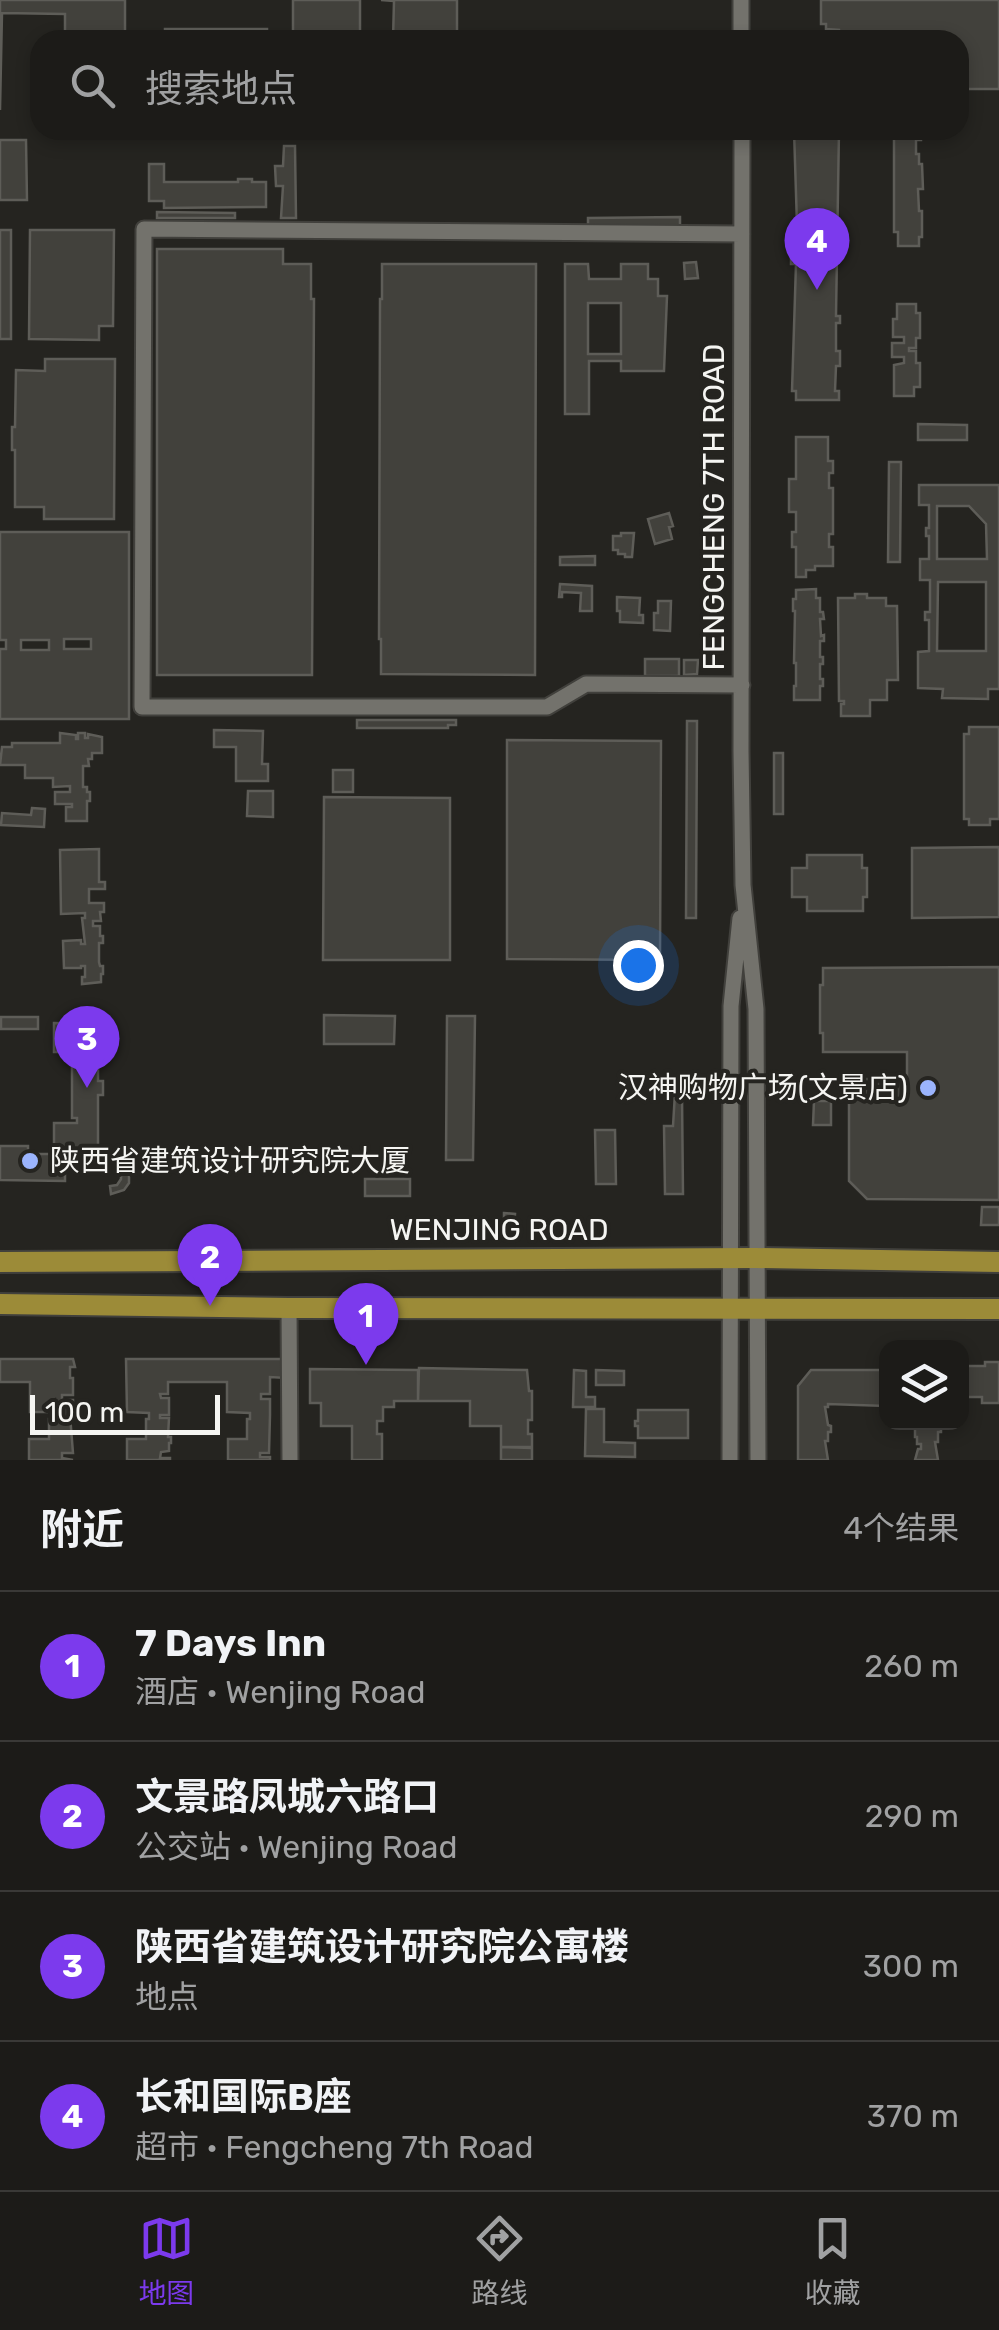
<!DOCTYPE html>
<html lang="zh">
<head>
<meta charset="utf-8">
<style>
	:root { --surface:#1c1b18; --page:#292825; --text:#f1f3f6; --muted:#a0a1a2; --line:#3a3937; --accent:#7c3aed }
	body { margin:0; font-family:Rubik,"Noto Sans SC",sans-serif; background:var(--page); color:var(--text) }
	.controls { position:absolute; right:30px; bottom:30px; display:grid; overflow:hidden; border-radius:20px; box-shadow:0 5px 15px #0003 }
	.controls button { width:90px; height:90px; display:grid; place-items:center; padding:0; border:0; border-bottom:2px solid var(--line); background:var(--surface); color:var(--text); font:50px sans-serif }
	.scale { position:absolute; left:30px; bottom:25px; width:190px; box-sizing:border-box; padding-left:10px; border:5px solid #f5f5f2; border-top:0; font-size:28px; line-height:35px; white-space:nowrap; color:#f5f5f2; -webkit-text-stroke:8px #252420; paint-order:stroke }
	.you { position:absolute; left:638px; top:965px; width:35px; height:35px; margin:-25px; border:8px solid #fff; border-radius:50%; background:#1a73e8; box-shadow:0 0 0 15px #1a73e833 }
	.badge { display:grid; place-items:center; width:65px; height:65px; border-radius:50%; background:var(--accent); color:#fff; font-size:32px; font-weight:700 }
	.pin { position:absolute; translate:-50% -82px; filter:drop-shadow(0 2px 5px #0008) }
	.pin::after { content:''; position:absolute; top:52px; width:35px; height:30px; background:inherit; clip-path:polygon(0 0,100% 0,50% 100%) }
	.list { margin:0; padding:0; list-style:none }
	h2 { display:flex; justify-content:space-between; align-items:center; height:130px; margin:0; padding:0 40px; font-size:42px }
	h2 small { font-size:32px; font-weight:400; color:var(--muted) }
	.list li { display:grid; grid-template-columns:65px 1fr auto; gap:30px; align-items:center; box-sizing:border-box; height:150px; padding:0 40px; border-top:2px solid var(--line) }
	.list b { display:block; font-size:38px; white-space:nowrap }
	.list p { margin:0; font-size:32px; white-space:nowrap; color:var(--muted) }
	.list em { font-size:32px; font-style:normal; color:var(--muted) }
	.icon { flex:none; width:55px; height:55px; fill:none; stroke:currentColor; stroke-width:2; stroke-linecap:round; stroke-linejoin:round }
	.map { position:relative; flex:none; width:999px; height:1460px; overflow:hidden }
	.search { position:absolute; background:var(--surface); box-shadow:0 5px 15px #0003; left:30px; right:30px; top:30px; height:110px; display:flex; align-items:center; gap:25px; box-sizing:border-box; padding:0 35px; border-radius:30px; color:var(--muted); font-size:38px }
	.sheet { height:730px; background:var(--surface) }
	nav { display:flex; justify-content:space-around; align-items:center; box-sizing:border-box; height:140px; border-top:2px solid var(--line); background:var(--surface); font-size:28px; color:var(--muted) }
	nav a { display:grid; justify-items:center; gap:5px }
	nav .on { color:var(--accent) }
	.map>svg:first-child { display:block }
</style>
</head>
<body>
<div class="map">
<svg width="999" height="1460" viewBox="0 0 999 1460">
	<rect width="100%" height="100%" fill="#252420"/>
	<path fill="#42413c" stroke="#5e5d58" stroke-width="2.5" fill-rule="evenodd" d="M0,0H125V40H65V14L2,13L0,110Z
		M293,0H360V40H293Z
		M381,0H457V40H393L394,1Z
		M821,0H999V89H959V40H839V30L826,29V24H821Z
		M165,29H267V40H165Z
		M165,130H267V132H165Z
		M794,130H839L836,316H840V323H836V351H840V366H836L835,391H839V400H796V391H792L796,264H791V225H797Z
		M894,130H921V140H916V154H919V164H922L923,189H918L919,211H922V237H919V246H898V232H894Z
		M0,140H26L27,200H0Z
		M284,146H295L296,218H281L283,186H276L275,166H283Z
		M149,164H164V182H238V179H252V182H266V207L164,208V201H149Z
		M157,212L235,213V218H157Z
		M680,217V227H588V218Z
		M0,230H11V339H0Z
		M30,230H114L113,326H99V340L29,339Z
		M157,249H283V264H311V299H314L312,675H157Z
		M696,262L698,278L685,279L684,263Z
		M382,264H536L535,675L381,674V639H379L380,299H382Z
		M565,264H588L589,279H621V264H648V279H658V296H667L664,371H621V361H589V414H565ZM588,303H621V354H588Z
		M897,304H916V313H920V338H916V348H909V351H916V363H920V387H914V396H894V365L904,363V357H892V343H904V337H893V319H897Z
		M45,359H115L114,519H44V507H15V450H12V427H15L16,370L45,371Z
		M918,424L967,425V440H918Z
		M796,437H828V461H833V473H829V488H833V534H829V547H833V566H815V570H806V577H796V547H792V532H796V512H789V479H796Z
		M889,462H901L900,562H888Z
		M919,485H999V689H988V699L942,698L943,689L918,688V652L929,651V620H925V612H930V580H920V559H929V536H926V528H929V505H919ZM937,506H969L986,524L987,559H937ZM938,582H986V651H937Z
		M669,513L673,526L669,527L672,539L655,544L648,519Z
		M0,532H129V719H0V649H6V640H0ZM64,639H91V649H64ZM21,640H49V650H21Z
		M621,533H634L632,557H625V554H618V550H613V536H621Z
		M595,556V565H560V557Z
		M560,584L592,586V611H580L581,593L562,592V597H559Z
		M816,589V598H820V612H823L824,619H820L821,636L824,635V641H820V657H823V664H820V679H823V686H820V700H794V686H796V663H794L795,611H793V599H796V590Z
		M855,594H867V598H886V606H897L898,680H887V700H870V716H841V704H844V701H839L838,598H855Z
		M617,597L640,598L639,615H643V623L620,622V611H617Z
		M658,601H671L670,631L654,630V613H658Z
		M645,659H679V676H645Z
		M684,660H698L697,674L684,675Z
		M357,720H456V725H448V728H357Z
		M687,721H697L696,918H686Z
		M969,727H999V819H990V825H969V819H964V734H969Z
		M214,730L263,731L262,764H268V781H236V747H214Z
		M60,733L76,735V739H78V733H85V738H88V734L102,737V753H92V759H88L89,766H83V787H87V792H90V801H87V821H66V807H72V804H55V792H70V786L53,787V778H25V765H0L2,747H12V743H60Z
		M507,740L661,741L660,960L507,959Z
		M774,753H783V814H774Z
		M333,770H353V792H333Z
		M248,791H273V817L247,816Z
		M324,797L450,798V960H323Z
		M32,808L45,809L44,827L1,825L2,813L31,815Z
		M999,847V917L912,918V848Z
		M99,849V882H105V889H89V903H104V912H100L101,921H93V926H100V936H103V943H99V962L100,966H103V974H101V982L82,984V977H85V966H81V968H64L63,941L81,940V944H85L82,918H85V913L61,914L60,850Z
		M807,855H862V868H867V897H863V911H807V897H792V868H807Z
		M999,967V1200L867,1199L849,1181V1096L865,1079H907V1052H823V1033H820V985H823V968Z
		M324,1015L395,1016L394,1044H324Z
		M447,1016H475L473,1160H446Z
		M1,1017H38V1029H1Z
		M54,1023L98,1024V1081H103V1095H98V1153H54V1123H77V1118H72V1059H77V1052H54Z
		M675,1093L682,1095L683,1194H665L664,1126H673Z
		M814,1101H831V1125H813Z
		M595,1130H615L616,1184H596Z
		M0,1146H28V1154H60V1167H65V1181L0,1180Z
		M120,1161L126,1167L129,1176V1183L124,1190L111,1194L110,1186L117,1185L121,1179V1175L115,1168Z
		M365,1179H410V1196H365Z
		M982,1207H999V1225H981Z
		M504,1213L515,1214L514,1229H504Z
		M0,1359H73L75,1367H70V1378H73V1395H62V1400H73V1415H70L73,1453H62V1458L73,1460H29V1439H49V1419H52V1412H30V1382H0Z
		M126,1359H282L286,1378L270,1377V1394H261V1399H270V1415L269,1453H260V1457H270V1460H228V1439H247V1419H250V1413L227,1412V1382H168V1394H160L161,1398H169V1415H160V1418H169L168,1437H171V1443H169V1451L161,1452L160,1458H170V1460H127V1439H146V1419H149V1413L127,1412Z
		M985,1362H999V1403H982V1397H962V1366H985Z
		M419,1368L527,1370L529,1391H532V1420H528V1434H532V1447H501V1426H470V1401H418Z
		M310,1369L418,1370V1401H394V1407H383V1421H377V1434H382V1460H352V1426H321V1403H310Z
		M574,1370L586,1371V1397H595V1407H573Z
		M596,1370L624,1371V1385H596Z
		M811,1370H886V1406L828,1404V1407H825L828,1425L831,1426V1432H828V1441H825L828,1460H798V1386Z
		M586,1409H604V1442L635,1443V1457L585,1456Z
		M638,1410H688V1438H638V1426H635V1421H638Z
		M915,1422H938V1426H941V1432H938V1442H935L938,1460H915L918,1449H921V1444H917V1437H915Z
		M501,1447L532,1448V1460H501Z"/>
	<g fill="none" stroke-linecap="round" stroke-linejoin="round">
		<defs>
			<path id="minor" d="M741,0V40
				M742,130L741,751L743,885L756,1009L758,1460
				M742,685L586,684L547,707H142L144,229L742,234
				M289,1308L290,1460
				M730,1460L731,1006L740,918"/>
			<path id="major" d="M0,1262L756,1258L999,1262
				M0,1304L289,1308L999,1309"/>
		</defs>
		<use href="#minor" stroke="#41403c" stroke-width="19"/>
		<use href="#major" stroke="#41403c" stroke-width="24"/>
		<use href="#minor" stroke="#73726c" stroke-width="15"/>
		<use href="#major" stroke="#9c8b38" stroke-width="20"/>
	</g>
	<g fill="#9bb4fd" stroke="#252420" stroke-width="4">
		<circle cx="928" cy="1088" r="10"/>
		<circle cx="30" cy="1161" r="10"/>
	</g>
	<g text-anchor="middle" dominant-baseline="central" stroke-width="8" stroke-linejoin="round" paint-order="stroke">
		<g font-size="30" fill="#f5f5f2" stroke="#252420">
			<text transform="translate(714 507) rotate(-90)">FENGCHENG 7TH ROAD</text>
			<text x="499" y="1230">WENJING ROAD</text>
		</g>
		<g font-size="30" fill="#f5f5f2" stroke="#252420" text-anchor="end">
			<text x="908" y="1088">汉神购物广场(文景店)</text>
			<text x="50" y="1161" text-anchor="start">陕西省建筑设计研究院大厦</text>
		</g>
	</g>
</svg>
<div class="controls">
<button><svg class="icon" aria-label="layers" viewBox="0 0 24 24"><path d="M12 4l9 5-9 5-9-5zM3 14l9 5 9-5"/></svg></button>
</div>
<div class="scale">100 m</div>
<div class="you"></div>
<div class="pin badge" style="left:366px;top:1365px">1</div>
<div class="pin badge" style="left:210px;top:1306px">2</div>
<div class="pin badge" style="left:87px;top:1088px">3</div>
<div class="pin badge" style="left:817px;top:290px">4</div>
<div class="search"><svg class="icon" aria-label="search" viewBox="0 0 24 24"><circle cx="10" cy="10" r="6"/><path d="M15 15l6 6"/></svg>搜索地点</div>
</div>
<section class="sheet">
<h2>附近<small>4个结果</small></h2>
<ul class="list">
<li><span class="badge">1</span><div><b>7 Days Inn</b><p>酒店 · Wenjing Road</p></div><em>260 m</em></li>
<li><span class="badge">2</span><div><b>文景路凤城六路口</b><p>公交站 · Wenjing Road</p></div><em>290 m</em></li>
<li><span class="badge">3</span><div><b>陕西省建筑设计研究院公寓楼</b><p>地点</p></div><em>300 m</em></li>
<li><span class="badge">4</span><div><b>长和国际B座</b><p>超市 · Fengcheng 7th Road</p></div><em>370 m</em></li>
</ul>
</section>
<nav>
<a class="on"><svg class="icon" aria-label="map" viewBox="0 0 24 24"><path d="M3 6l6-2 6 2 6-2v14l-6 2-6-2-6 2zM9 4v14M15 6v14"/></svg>地图</a>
<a><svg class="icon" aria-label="directions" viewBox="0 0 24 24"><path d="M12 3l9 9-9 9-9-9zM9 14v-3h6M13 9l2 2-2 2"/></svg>路线</a>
<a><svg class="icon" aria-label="saved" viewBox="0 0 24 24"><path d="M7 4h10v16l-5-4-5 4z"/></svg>收藏</a>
</nav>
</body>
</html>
